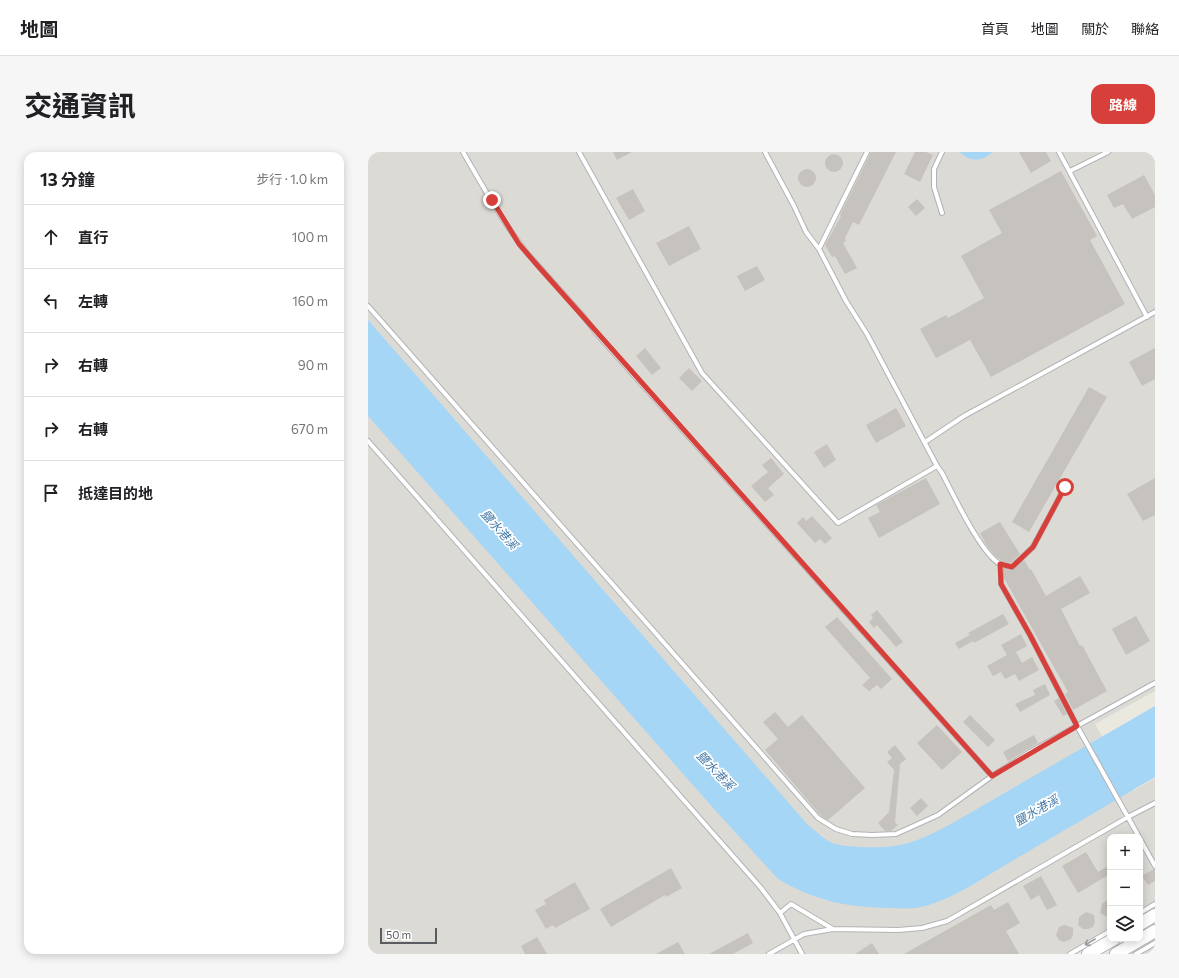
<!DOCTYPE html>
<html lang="zh-TW">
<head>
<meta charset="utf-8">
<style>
	:root { --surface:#fff; --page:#f6f6f6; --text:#202124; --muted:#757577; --line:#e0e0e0; --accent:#d7403a }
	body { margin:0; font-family:Commissioner,"Noto Sans TC",sans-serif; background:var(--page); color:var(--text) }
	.controls { position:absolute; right:12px; bottom:12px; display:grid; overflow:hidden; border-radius:8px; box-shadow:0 2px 10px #0003 }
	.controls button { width:36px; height:36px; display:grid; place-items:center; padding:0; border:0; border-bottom:1px solid var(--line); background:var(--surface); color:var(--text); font:20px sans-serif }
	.scale { position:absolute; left:12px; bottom:10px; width:57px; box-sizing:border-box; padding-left:4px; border:2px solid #595c60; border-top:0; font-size:11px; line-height:14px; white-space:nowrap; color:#595c60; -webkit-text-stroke:3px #fff; paint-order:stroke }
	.stop { position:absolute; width:12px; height:12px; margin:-9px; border:3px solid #d7403a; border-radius:50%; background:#fff }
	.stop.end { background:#d7403a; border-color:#fff; box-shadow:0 1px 4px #0008 }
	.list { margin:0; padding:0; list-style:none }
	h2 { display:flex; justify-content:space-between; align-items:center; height:52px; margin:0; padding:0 16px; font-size:17px }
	h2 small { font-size:13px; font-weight:400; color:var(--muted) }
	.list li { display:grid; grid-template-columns:26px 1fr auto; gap:12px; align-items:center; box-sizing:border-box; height:64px; padding:0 16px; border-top:1px solid var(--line) }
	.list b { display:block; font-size:15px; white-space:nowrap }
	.list em { font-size:13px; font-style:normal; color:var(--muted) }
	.icon { flex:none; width:22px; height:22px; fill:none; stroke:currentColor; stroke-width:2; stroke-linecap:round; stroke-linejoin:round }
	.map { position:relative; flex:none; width:787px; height:802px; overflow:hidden; border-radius:12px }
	header { display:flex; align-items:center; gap:24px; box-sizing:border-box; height:56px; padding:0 20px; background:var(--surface); border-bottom:1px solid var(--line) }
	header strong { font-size:19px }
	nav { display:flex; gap:22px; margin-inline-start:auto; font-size:14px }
	.intro { display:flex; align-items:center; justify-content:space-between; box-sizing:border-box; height:96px; padding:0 24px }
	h1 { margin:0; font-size:28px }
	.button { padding:10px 18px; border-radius:12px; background:var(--accent); color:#fff; font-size:14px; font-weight:700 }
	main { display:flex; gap:24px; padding:0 24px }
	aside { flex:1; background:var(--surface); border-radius:12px; box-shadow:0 2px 10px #0003 }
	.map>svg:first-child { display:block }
</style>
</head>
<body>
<header>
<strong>地圖</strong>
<nav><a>首頁</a><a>地圖</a><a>關於</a><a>聯絡</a></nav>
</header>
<div class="intro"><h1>交通資訊</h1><a class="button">路線</a></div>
<main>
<aside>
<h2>13 分鐘<small>步行 · 1.0 km</small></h2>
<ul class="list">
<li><svg class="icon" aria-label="ahead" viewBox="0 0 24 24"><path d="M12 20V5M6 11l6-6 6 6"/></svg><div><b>直行</b></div><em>100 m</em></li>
<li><svg class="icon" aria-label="left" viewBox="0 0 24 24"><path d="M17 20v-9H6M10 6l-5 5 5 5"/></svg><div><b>左轉</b></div><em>160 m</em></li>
<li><svg class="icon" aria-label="right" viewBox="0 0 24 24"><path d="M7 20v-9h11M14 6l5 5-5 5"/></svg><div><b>右轉</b></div><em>90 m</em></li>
<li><svg class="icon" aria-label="right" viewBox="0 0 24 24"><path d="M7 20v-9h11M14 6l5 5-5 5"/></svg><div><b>右轉</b></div><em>670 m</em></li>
<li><svg class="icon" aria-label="arrive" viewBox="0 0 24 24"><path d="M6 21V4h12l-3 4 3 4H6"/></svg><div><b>抵達目的地</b></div></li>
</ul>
</aside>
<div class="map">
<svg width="787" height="802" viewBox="0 0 787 802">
	<rect width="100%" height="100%" fill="#ebe8e0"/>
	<path fill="#dcdad5" d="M0,0H787V539L727,572L765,639L787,626V751L772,760V685H742V778L701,802H0Z
		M787,773V802H738L763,787Z"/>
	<path fill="#a5d6f6" d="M592,0H624C615,10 601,10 592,0Z
		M0,168L439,672C448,679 457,689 467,692C475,694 484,694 492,695C531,697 547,691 581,673L787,554V625C740,653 693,680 646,708C616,725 582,750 548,756C539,757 529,756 520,756C479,755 447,749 410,727L346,657L0,264Z"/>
	<path fill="#c6c2be" d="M245,0H264L249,8Z
		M503,0H528L491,73L485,70L477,86L478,89L475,91L489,116L477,122L467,104L464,105L457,93L473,64L472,63Z
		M547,0H558L565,3L552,30L536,22Z
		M651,0H678L683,9L663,21Z
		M457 11a9 9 0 1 1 18 0a9 9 0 1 1-18 0Z
		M430 26a9 9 0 1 1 18 0a9 9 0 1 1-18 0Z
		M693,19L729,84L722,88L757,152L623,225L602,188L568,206L552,177L578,163L580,166L616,146L593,104L634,81L621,58Z
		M776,23L787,43V55L764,67L755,52L746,56L739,43Z
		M265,37L277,59L261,68L248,46Z
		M549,47L557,56L548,64L540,55Z
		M321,74L333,97L301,114L288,91Z
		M389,114L397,128L377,139L369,124Z
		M277,196L293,216L284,223L268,204Z
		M787,196V227L774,234L761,210Z
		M321,216L334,229L324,239L311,226Z
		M721,235L739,245L661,380L644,370Z
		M528,256L538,274L508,291L498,273Z
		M459,292L468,308L456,316L446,300Z
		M403,306L416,322L400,336L406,343L397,350L383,334L400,320L394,313Z
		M558,326L572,352L511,386L500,366L512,360L508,353Z
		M787,326V363L775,369L759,342Z
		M444,364L464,386L457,392L452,387L447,391L429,371L435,365L438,369Z
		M632,370L652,402L643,411L636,410L627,404L619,394L612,381Z
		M656,408L662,418L663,417L678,444L712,424L722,441L693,457L712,494L714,493L739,539L705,558L697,542L700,540L636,426V417L645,418Z
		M509,458L535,490L528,495L509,473L506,476L501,470L505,466L503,463Z
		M635,462L641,472L606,491L605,489L591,497L587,491L602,483L600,481Z
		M768,464L782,489L758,503L744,477Z
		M469,465L524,527L513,537L509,533L501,539L494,533L502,526L457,475Z
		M653,482L659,494L648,500L654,511L664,505L671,518L651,529L647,522L637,527L633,520L625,524L619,514L639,503L633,493Z
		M677,532L682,543L652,560L647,552L667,543L665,538Z
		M691,546L699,562L695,564L686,549Z
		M407,560L420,575L434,563L497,636L460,668L454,665L397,598L410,587L395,570Z
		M602,563L627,588L620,595L595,570Z
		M569,573L594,600L574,618L549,591Z
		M666,583L670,591L640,609L635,600Z
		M527,593L538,607L532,612L527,670L530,673L523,679H517L510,671L521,660L526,618L519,610L524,606L519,600Z
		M553,646L560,654L549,664L542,656Z
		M718,700L730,720L742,713V722L710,741L694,714Z
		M303,716L314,736L298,745L297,743L243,775L232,757Z
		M786,717H787V729L780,733L774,724Z
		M673,724L689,753L679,758L671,743L663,748L655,734Z
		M207,730L222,757L187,776L185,773L178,777L167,758L178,752L176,748Z
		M742,748V766L732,761L734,752L738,749Z
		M640,750L652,771L638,779L651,802H536L623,753L626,758Z
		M718,760L726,763L727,770L725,775L720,777H715L710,773L711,765Z
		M697,773L705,776V782L703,787L696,790L691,788L688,783L691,775Z
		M380,781L385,791L365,802H341Z
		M169,785L179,802H157L153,794Z
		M310,790L317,802H288Z
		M504,791L511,802H487Z"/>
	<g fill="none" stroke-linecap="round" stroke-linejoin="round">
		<defs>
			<path id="lane" d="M95,0C114,33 135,71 159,101L216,165L228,181L624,624
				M211,0L334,221L470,371L569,314
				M397,0L426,54L438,80L451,97L478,149L499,182L569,314L574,321C585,342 613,402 632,412C635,414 641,414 644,415L665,395L697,335
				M691,0L779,165
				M702,19L740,0
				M574,61L566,35V17L574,0
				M451,97L499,0
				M0,154L450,666L468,677L484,682L504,683L528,682L570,663L624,624L662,600L787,531
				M0,289L393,736L412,761L434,802
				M557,290L596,264L787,160
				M633,412V432L662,483L709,574L771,685
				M772,687L787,714
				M412,761L423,752L465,777
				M772,761L787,752
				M401,802L436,782L465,777L530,778L554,776L579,769L760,665L787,651
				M702,802L742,779
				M768,802L787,791"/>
			<path id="secondary" d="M772,772L787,763
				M720,802L746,787
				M748,802L787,779"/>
		</defs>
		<use href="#lane" stroke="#b1b3b7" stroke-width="6"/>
		<use href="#secondary" stroke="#b2b5ba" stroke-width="14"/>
		<use href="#lane" stroke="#fff" stroke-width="4"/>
		<use href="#secondary" stroke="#fff" stroke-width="12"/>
	</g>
	<defs><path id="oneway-shaft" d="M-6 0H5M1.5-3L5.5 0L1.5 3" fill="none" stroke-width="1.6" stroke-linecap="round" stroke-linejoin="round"/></defs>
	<use stroke="#9b9da0" href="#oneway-shaft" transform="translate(722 790) rotate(150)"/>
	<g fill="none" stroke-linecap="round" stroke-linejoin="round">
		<path stroke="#d7403a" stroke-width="5" d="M124,48L151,92L170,114L624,624L709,574L662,483L633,432L632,412L644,415L665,395L697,335"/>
	</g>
	<g text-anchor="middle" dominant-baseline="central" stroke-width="3.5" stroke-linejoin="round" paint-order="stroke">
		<g font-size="12" font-style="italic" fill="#4578a6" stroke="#fff">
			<text transform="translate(132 377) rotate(48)">鹽水港溪</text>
			<text transform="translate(348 618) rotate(46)">鹽水港溪</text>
			<text transform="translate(668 658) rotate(-30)">鹽水港溪</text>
		</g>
	</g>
</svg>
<div class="controls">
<button>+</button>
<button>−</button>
<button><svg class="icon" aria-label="layers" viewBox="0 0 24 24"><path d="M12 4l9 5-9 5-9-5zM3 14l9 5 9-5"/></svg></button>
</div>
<div class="scale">50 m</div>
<div class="stop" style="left:697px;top:335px"></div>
<div class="stop end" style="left:124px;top:48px"></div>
</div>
</main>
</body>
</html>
